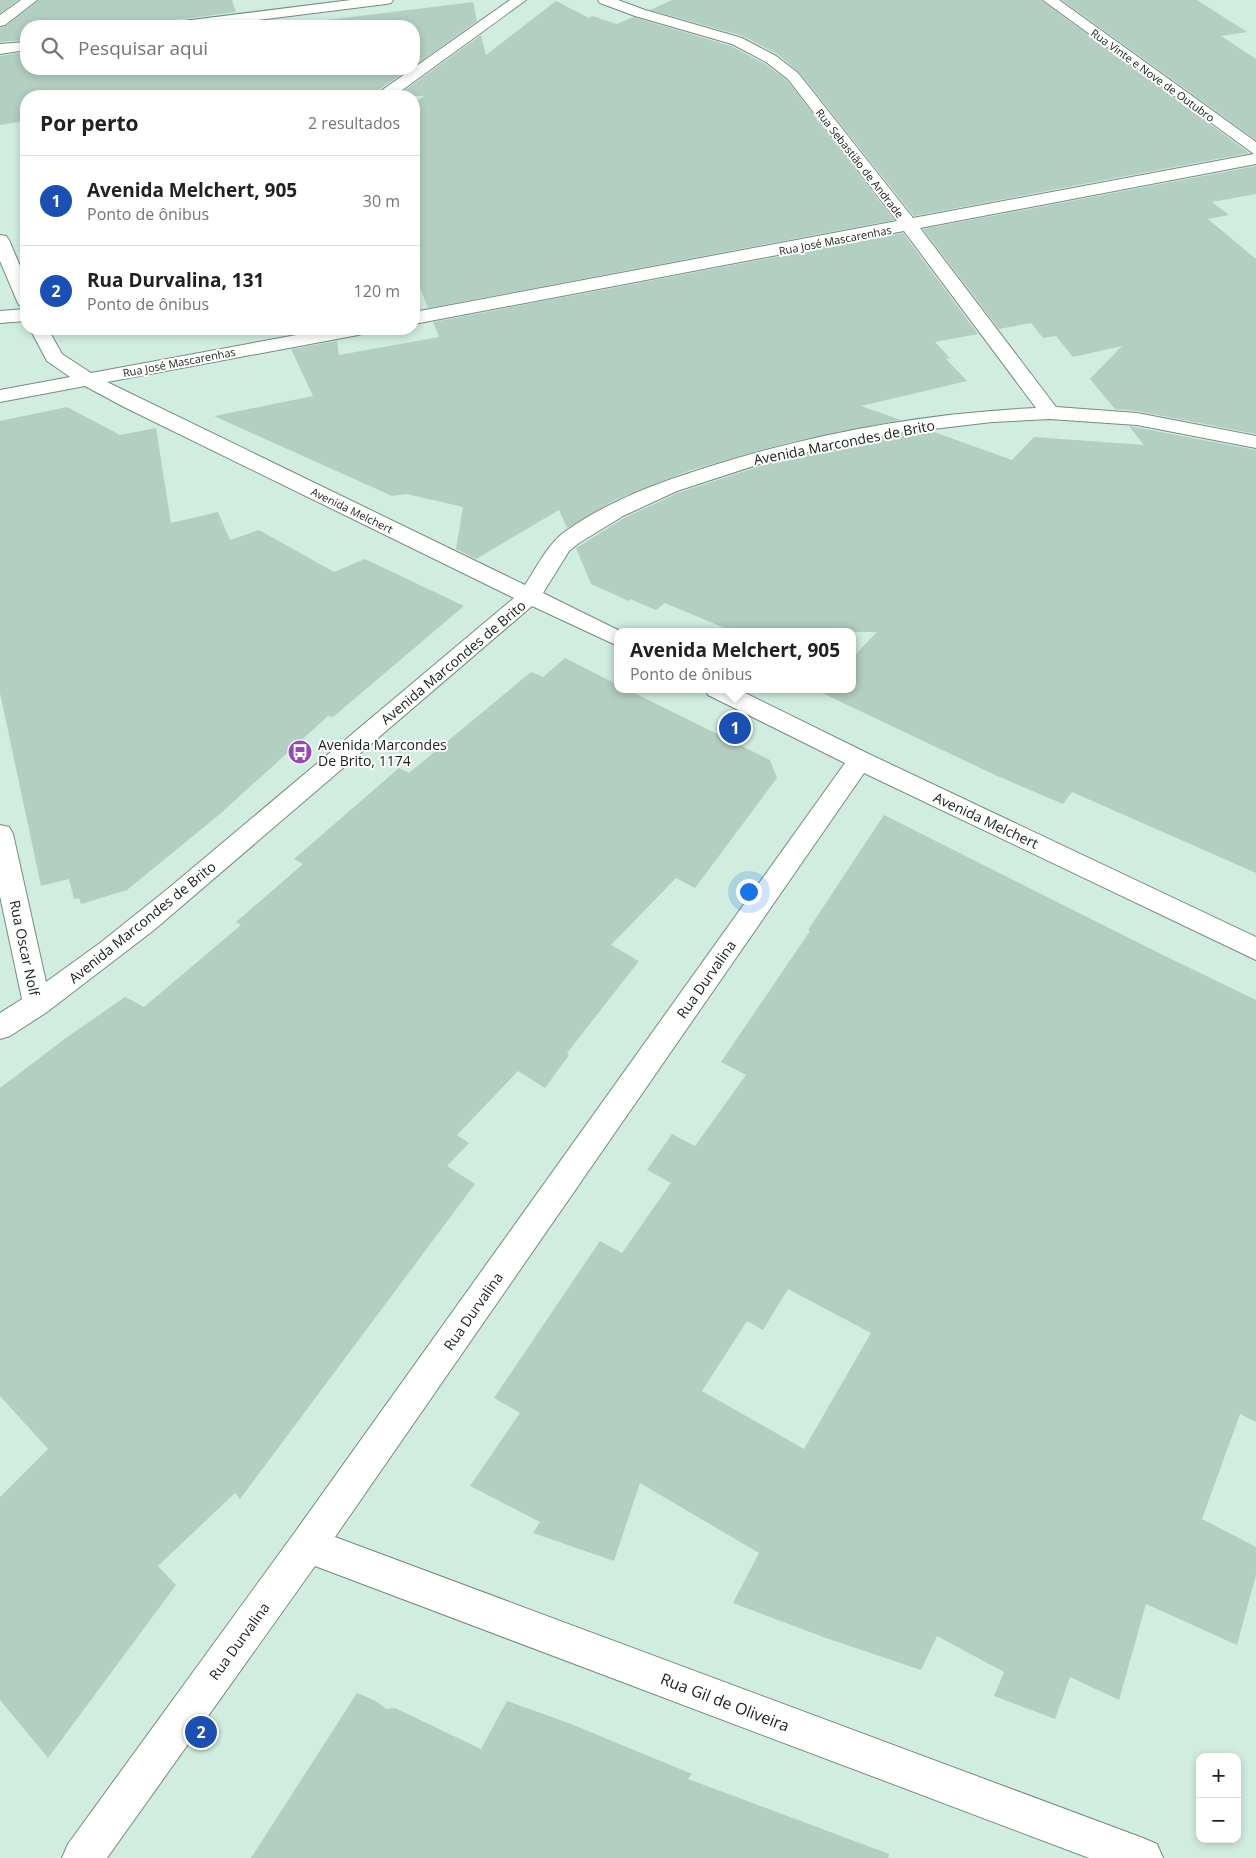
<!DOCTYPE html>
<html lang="pt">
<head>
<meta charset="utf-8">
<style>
	:root { --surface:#fff; --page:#f6f6f6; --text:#202124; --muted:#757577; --line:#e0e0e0; --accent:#d93025 }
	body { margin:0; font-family:"Open Sans",sans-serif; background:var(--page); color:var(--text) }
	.controls { position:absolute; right:15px; bottom:15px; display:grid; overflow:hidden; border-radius:10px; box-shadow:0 2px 8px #0003 }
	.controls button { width:45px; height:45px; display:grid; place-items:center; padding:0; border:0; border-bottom:1px solid var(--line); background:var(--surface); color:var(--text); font:25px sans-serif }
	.you { position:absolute; left:748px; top:891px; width:18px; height:18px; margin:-12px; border:4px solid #fff; border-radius:50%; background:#1a73e8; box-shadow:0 0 0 8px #1a73e833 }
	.badge { display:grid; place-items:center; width:32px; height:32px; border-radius:50%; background:var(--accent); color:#fff; font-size:16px; font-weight:700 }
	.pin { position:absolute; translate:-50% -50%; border:2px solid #fff; box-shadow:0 1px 5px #0006 }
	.popup { position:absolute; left:614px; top:628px; width:242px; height:65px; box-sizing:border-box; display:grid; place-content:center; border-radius:10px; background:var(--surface); filter:drop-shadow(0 1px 4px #0005); font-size:16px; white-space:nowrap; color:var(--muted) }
	.popup b { font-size:19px; color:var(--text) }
	.popup::after { content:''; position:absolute; left:50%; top:100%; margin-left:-10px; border:10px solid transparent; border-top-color:var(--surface) }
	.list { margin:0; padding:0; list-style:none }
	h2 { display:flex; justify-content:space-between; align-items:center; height:65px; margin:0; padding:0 20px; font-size:21px }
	h2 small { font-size:16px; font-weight:400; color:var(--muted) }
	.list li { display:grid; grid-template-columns:32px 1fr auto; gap:15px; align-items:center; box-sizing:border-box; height:90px; padding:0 20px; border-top:1px solid var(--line) }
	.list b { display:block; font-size:19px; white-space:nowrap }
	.list p { margin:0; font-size:16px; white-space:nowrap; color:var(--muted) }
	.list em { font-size:16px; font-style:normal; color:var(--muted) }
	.icon { flex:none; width:28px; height:28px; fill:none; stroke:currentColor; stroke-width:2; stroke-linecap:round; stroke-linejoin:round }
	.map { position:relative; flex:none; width:1256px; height:1858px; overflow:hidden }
	.search { position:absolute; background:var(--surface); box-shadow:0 2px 8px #0003; left:20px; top:20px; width:400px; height:55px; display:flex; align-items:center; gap:12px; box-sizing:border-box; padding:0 18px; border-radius:20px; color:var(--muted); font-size:19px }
	.panel { position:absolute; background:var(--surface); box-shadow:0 2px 8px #0003; left:20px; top:90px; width:400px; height:245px; border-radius:20px }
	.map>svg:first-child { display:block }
</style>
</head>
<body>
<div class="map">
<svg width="1256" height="1858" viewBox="0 0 1256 1858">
	<rect width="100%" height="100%" fill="#d1eddf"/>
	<path fill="#b3cfc1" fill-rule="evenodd" d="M0,0H18L0,13Z
		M39,0H232L236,12L175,20L168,22L166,26H26V40L0,42V28L6,26Z
		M672,0H1041L1249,153L914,216L799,72L777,54L743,36L650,10Z
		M1062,0H1197L1247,32L1221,36L1256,59V140Z
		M556,1L589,18L592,16L617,24L633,17L731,46L765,64L787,80L894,220L428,308L414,273V103L424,96H397L481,35L486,55Z
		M473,2L477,21L414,66V26H279Z
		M26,52V69H409L377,91L374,96H26V121L0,125V56Z
		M1256,166V194L1212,202L1229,215L1208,219L1256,259V434L1137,411L1115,409L1090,379L1122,346L1073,357L1056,336L1043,338L1031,323L999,329L923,229Z
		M903,233L978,334L935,342L950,358L946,359L967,381L861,406L901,420L790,442L691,470L615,500L567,528L559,510L476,559L456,549L463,507L407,494L392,496L214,416L313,396L291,349L337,341L339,355L439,337L433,322Z
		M282,329H320L285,335Z
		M67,407L120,435L156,428L171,523L218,512L230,540L259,530L334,572L365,559L464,606L333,717L328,716L220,814L127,890L81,904L79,898L74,899L69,879L41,886L0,693V421Z
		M1129,426L1256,450V873L1072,792L1063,804L995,775L820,692L823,689H852V658L877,632H734L665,603L656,610L630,599L629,601L591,584L576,548L624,518L678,493L775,461L899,435L931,431L1012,460L1034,437L1144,445Z
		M565,658L618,685V689H626L770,760L777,778L695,888L676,878L611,945L639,961L567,1053L569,1055L545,1088L518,1071L457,1135L469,1143L447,1166L475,1184L240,1499L235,1493L158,1566L176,1585L48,1758L0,1700V1497L48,1449L0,1396V1088L66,1038L125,997L144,1007L241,925L236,922L303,864L294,859L399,768L409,773L531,672L543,677Z
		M884,815L1161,954L1256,1000V1422L1240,1414L1202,1519L1256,1547V1575L1237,1645L1146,1604L1119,1700L1070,1677L1055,1719L994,1696L1004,1672L937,1636L921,1670L826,1638L733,1603L759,1553L640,1483L614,1561L533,1533L540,1522L470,1486L520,1413L494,1398L600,1241L622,1253L671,1183L647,1170L672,1134L695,1146L746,1075L721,1062L810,931L808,930ZM788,1289L871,1333L804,1449L702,1391L747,1321L763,1330Z
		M357,1693L376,1701L386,1709L395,1708L481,1749L507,1701L571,1724L692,1774L688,1779L889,1854L888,1858H251Z"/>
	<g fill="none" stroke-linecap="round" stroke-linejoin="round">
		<defs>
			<path id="minor" d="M21,0H37L5,25L0,26V15Z
				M351,0H393L391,3L386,4L209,26H168L170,23L175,22Z
				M510,0H526L394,96H376L378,93Z
				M598,0H618L645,10L742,38L776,56L798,73L913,218L1254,154L1043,0H1059L1256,142V164L920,228L1056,407L1137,413L1256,436V448L1137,425L1050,419L992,422L899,433L775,459L677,491L623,516L579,543L569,551L543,593L622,632H618V646L532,606L154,930L47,1012L10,1036L0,1039V1013L22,999L0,896V825L9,827L13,834L46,982L100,943L170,887L514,598L124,407L85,386L0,402V390L70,377L47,361L30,329H48L62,354L91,373L329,329H367L365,333L358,335L107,382L525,585C536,568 547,546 563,533C607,501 660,482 711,466C816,433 926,413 1036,408L904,231L414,324V312L897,221L788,79L766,62L732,44L635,16L600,3Z
				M26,42V50L0,54V44Z
				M0,235L6,236L9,240L26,280V307L19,305L17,301L0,261Z
				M26,309V321L0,323V311Z
				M705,689H737L869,754L1256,937V960L864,773L335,1537L1143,1838L1157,1844L1163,1858H1089L315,1566L107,1858H62L68,1844L295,1532L845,763L708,695Z"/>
		</defs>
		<use href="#minor" stroke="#738d81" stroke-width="2"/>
		<use href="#minor" fill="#fff" fill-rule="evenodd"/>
	</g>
	<defs>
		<symbol id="bus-disc" viewBox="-11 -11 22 22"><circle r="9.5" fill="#9748b8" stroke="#fff"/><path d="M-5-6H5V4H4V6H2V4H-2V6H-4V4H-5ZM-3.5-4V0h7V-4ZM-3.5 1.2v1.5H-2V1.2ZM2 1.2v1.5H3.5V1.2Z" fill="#fff"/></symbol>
	</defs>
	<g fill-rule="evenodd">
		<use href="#bus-disc" x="286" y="738" width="28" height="28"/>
	</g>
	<g text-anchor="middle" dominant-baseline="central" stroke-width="4" stroke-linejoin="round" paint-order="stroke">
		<g font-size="11" fill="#17211c" stroke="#fff">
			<text transform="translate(1153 75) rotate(36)">Rua Vinte e Nove de Outubro</text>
			<text transform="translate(860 163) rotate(52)">Rua Sebastião de Andrade</text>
			<text transform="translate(835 240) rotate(-11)">Rua José Mascarenhas</text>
			<text transform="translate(179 362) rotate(-11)">Rua José Mascarenhas</text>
			<text transform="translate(352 510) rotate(26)">Avenida Melchert</text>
		</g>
		<g font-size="14" fill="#17211c" stroke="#fff">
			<text transform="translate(844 442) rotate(-11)">Avenida Marcondes de Brito</text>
			<text transform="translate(453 662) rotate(-40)">Avenida Marcondes de Brito</text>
			<text transform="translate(986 820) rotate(25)">Avenida Melchert</text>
			<text transform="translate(142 922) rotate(-39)">Avenida Marcondes de Brito</text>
			<text transform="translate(25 948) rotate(78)">Rua Oscar Nolf</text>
			<text transform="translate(706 979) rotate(-55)">Rua Durvalina</text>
			<text transform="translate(473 1311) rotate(-55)">Rua Durvalina</text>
			<text transform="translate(239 1641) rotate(-54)">Rua Durvalina</text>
		</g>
		<g font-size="14" fill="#17211c" stroke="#fff" text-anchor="start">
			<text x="318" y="744">Avenida Marcondes<tspan x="318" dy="16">De Brito, 1174</tspan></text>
		</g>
		<g font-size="16" fill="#17211c" stroke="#fff">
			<text transform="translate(725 1702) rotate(21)">Rua Gil de Oliveira</text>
		</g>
	</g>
</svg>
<div class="controls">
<button>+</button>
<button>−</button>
</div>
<div class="you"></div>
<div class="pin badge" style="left:735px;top:728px;background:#1a4fb4">1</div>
<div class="popup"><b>Avenida Melchert, 905</b>Ponto de ônibus</div>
<div class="pin badge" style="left:201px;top:1732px;background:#1a4fb4">2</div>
<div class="search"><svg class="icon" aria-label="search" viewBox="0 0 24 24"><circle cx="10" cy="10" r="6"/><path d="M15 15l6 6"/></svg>Pesquisar aqui</div>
<section class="panel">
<h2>Por perto<small>2 resultados</small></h2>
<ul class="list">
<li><span class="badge" style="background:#1a4fb4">1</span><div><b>Avenida Melchert, 905</b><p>Ponto de ônibus</p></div><em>30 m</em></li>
<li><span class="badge" style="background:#1a4fb4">2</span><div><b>Rua Durvalina, 131</b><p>Ponto de ônibus</p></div><em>120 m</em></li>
</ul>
</section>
</div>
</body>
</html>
